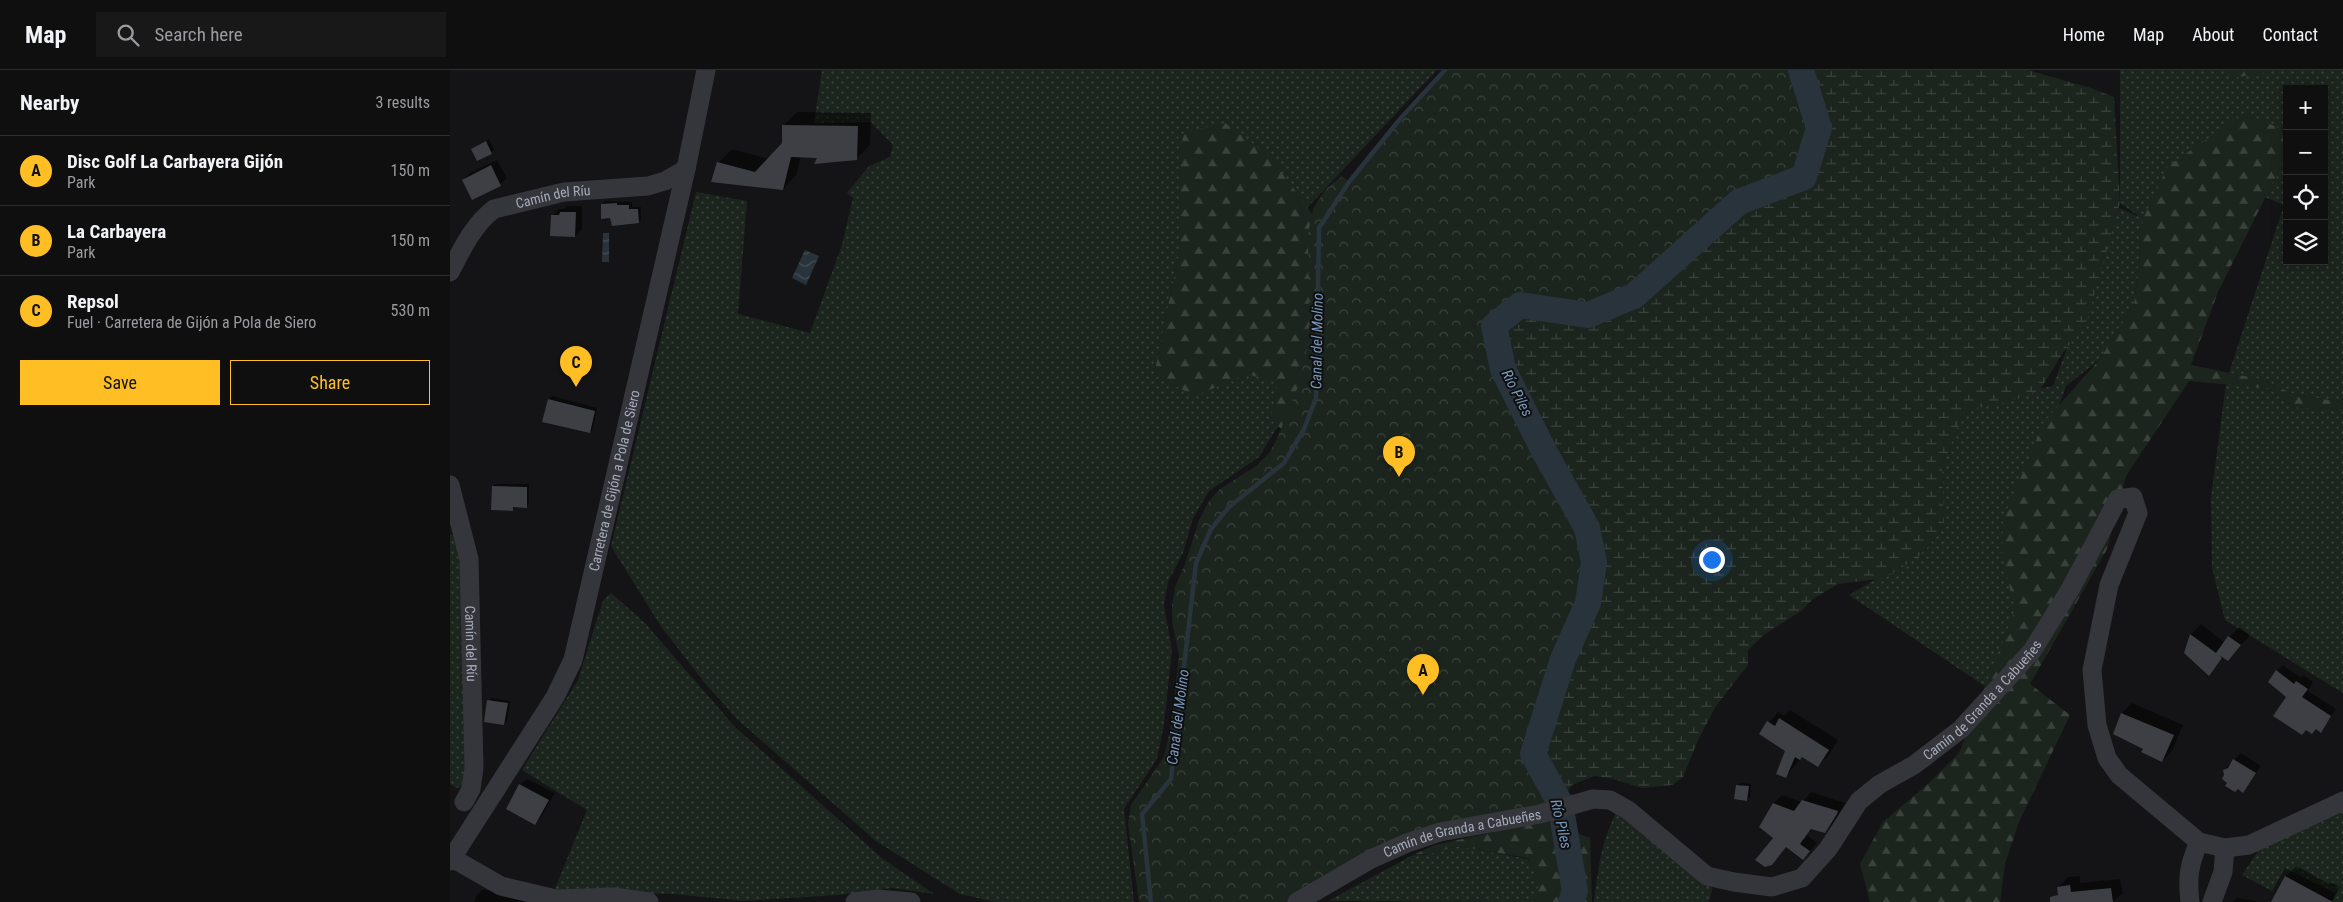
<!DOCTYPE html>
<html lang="en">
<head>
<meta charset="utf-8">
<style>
	:root { --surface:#0f0f10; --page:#181819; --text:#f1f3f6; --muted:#9b9c9f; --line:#2f2f30; --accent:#ffbf24 }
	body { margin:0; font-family:"Roboto Condensed",sans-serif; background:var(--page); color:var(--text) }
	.controls { position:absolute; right:15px; top:15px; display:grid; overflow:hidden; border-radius:0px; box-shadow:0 2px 12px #0003 }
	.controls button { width:45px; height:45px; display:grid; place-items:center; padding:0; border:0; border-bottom:1px solid var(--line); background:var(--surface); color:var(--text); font:25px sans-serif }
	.you { position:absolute; left:1261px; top:489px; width:18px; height:18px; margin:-12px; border:4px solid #fff; border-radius:50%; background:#1a73e8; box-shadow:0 0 0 8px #1a73e833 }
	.badge { display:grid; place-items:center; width:32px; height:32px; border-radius:50%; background:var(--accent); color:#111; font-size:16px; font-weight:700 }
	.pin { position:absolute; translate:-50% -41px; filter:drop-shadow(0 1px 2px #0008) }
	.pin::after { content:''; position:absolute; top:26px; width:18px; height:15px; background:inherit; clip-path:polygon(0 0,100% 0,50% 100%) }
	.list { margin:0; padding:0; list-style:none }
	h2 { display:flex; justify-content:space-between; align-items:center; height:65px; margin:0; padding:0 20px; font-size:21px }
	h2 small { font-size:16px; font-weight:400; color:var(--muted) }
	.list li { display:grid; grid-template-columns:32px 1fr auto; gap:15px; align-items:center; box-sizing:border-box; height:70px; padding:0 20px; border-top:1px solid var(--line) }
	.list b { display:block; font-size:19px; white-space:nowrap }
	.list p { margin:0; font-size:16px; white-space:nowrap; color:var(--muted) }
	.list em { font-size:16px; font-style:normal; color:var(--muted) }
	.actions { display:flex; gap:10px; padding:15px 20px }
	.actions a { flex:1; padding:11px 0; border:1px solid var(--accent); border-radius:0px; text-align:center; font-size:18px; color:var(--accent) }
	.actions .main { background:var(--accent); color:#111 }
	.icon { flex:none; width:28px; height:28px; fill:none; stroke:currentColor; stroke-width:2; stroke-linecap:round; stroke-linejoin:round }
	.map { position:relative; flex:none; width:1893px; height:832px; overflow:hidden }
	header { display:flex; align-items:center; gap:30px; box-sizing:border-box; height:70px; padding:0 25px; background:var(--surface); border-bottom:1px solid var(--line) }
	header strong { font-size:24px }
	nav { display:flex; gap:28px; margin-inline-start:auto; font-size:18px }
	.search { width:350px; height:45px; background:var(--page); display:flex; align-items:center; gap:12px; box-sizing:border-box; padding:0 18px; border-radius:0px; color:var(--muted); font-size:19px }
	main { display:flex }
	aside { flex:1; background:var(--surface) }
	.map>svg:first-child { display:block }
</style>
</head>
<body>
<header>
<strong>Map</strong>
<div class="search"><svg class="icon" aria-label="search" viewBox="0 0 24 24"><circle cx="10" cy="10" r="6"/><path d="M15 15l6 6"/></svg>Search here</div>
<nav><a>Home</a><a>Map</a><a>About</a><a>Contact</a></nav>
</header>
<main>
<aside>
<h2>Nearby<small>3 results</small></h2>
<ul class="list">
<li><span class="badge">A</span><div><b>Disc Golf La Carbayera Gijón</b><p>Park</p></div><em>150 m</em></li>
<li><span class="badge">B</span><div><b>La Carbayera</b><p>Park</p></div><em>150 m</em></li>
<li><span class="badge">C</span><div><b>Repsol</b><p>Fuel · Carretera de Gijón a Pola de Siero</p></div><em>530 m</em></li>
</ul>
<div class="actions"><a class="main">Save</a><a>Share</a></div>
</aside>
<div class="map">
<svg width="1893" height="832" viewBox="0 0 1893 832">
	<defs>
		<pattern id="grass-dots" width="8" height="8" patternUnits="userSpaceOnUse" patternTransform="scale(1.25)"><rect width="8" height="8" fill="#1c251d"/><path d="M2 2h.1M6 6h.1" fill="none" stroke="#3a423c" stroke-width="1.8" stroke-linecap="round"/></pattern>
		<pattern id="forest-firs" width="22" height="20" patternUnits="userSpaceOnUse" patternTransform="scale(1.25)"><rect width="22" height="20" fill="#1c251d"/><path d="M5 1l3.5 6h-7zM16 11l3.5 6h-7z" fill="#3a423c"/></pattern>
		<pattern id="wetland-marsh" width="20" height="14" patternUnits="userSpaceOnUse" patternTransform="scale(1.25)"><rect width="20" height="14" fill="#1c251d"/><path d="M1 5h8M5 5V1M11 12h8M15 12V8" fill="none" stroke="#3a423c"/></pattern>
		<pattern id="park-crowns" width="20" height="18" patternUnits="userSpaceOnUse" patternTransform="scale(1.25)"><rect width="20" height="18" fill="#1c251d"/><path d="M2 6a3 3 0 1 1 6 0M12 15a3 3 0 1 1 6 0" fill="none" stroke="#3a423c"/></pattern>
		<pattern id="water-waves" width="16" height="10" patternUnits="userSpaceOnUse" patternTransform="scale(1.25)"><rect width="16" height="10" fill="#29333c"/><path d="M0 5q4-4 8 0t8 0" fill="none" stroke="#454e56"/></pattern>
	</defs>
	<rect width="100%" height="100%" fill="#141416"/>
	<path fill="url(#grass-dots)" d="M372,0H987L857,138L821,87L729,85V183L704,305L799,300L828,313L821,350L828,356L809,387L759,421L743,448L733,483L718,512L714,535L722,580L714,654L707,689L674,739L684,832H545L510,824L426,771L288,650L254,612L210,555L161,476L246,122L297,131L288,244L360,263L392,175L403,128L397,123L419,96L440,87L443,75L421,52L364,53Z
		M1670,0H1893V332L1846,325L1809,309L1779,303L1834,135L1815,127L1837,84V191H1874V19H1837V64L1836,62L1795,43L1693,149L1684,235L1650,289L1616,316L1602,356L1565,540L1536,617L1399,525L1475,480L1494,457L1492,398L1514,340L1563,323L1603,316L1669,138L1690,147L1670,133Z
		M1776,314L1818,318L1843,337L1893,340V623L1775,550L1762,498L1761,428Z
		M0,464L7,467L12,503L15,715L7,718L0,714Z
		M161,523L194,552L285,657L433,789L484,824L443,818L387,825L293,831L224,824L104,821L137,740L72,700L128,610L153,531Z
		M1893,739V832H1882L1885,823L1835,798L1822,821L1792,805L1811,777Z
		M1178,740L1257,806L1262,819L1259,832H1144C1148,800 1151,772 1166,743Z
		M1008,776L1078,789L1090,814L1084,832L878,831L963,785H975Z"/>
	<path fill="url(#forest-firs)" d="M1779,0H1829L1783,8Z
		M1795,43L1831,59L1837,72V84L1768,222L1741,295L1809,309L1846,325L1893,332V340L1843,337L1818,318L1739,311L1676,406L1657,479L1580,614L1620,645L1569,752L1555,794L1550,832H1420L1410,794L1433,752L1478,714L1509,683L1565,540L1552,485L1553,449L1594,352L1650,289L1684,235L1693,149L1718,96Z
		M775,53L821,87L884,175L857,381L821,350L828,313L797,304L745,326L704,305L729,183V85L734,63Z
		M1110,733L1099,753L1140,768L1142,832H1084L1089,814L1078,788L1008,776L979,784L963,785L985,775L1044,762L1057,752Z"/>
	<path fill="url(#wetland-marsh)" d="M1351,0H1578L1641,18L1664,27L1670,133L1636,254L1614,281L1590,320L1560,331L1514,341L1492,398L1494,457L1468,487L1435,508L1388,514L1363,529L1351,541L1315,564L1298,580V595L1266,636L1249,668L1233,707L1222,715L1192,718L1160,708L1144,706L1122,715L1110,733L1083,684L1113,589L1126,562L1137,458L1094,381L1053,299L1044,256L1070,235L1138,245L1184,226L1289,132L1354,107L1369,58Z"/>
	<path fill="url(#park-crowns)" d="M995,0H1351L1369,58L1354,107L1289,132L1184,226L1138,245L1070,235L1044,256L1053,299L1094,381L1137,458L1144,492L1138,533L1113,589L1083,684L1110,733L990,762L847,832H689L678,754L681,735L714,687L721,656L729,586L722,551V536L725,517L735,494L749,450L759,431L770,419L806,396L819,383L827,369L849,314L859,269L858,164L863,139L875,120L892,106L899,112L950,49Z"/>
	<path fill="url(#water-waves)" d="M153,163H159V192H152Z
		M355,180L369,186L356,215L342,208Z"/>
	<path fill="#0007" d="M347,42L421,43L420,75L406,89L351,86L346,105L333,119L268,93L282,79L319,89L333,74V56Z
		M39,69L44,80L28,89L22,79Z
		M47,90L57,108L50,114L13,110L20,103Z
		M155,131L182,132V137H191V149L188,152L152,134Z
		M117,136H132V160L125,166L103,146L109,139H114Z
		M102,326L147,338L143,359L140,362L93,351L99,329Z
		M46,414H79V433L76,436L65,437L62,440L43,416Z
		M1751,554L1775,573L1789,557L1800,565L1778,590L1774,587L1759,604L1735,583L1741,564Z
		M1833,595L1851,608L1853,605L1863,612L1858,621L1886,639L1871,661L1837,626L1827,601Z
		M42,628L60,631L57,651L54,654L39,631Z
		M1682,633L1733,655L1722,681L1712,691L1694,678L1664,664L1672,643Z
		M1340,640L1388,670L1378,686L1368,695L1353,686L1336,706L1337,680L1310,664L1328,642L1334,646Z
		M1791,683L1811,696L1793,722L1779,713L1774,700Z
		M77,709L105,723L91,747L85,753L70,715Z
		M1290,713L1301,714L1300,727L1297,730L1287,716Z
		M1361,722L1395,733L1383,753L1375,762L1363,758L1357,765L1367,773L1353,788L1337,776L1322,794L1325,767L1311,757L1324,733L1332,725L1352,732Z
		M1847,796L1879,814L1881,812L1890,817L1882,832H1828L1824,830L1836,806Z
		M1630,806V813L1670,809L1673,823L1663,832H1611L1608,817L1618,807Z
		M33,819L49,824L74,828L73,832H24L26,826Z
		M1787,828L1806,831V832H1783Z"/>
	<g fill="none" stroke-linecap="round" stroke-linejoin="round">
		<path stroke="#29333c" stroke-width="4.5" d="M701,832L692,744L721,709L746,493L761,459L779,437L834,393L854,359L866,328L869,158L899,112L950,49L995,0"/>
		<path stroke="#29333c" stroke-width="26" d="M1121,832L1125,821L1110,733L1083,684L1113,589L1138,533L1144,492L1137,458L1094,381L1053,299L1044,256L1070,235L1138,245L1184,226L1289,132L1354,107L1369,58L1351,0"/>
	</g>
	<path fill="#3e3f44" d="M332,55L408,56L407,90L364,94L367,88L341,87L333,120L261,112L267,92L305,102L332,73Z
		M36,71L42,84L27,91L21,79Z
		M41,95L51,116L22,130L12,110Z
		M167,133V135H179V139H188L189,153L162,156L160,148L151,149V134Z
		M110,142H126L125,167L100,166L101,145H109Z
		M98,329L145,341L140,363L92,352Z
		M42,416L77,417V438L63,437V441L41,440Z
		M1740,564L1766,583L1778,566L1791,575L1778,591L1769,585L1772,588L1759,606L1734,583Z
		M1826,600L1844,614L1846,611L1858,619L1852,627L1881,646L1871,663L1866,659L1862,664L1856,660L1852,665L1823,646L1836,627L1818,612Z
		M37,630L58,633L54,655L34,652Z
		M1671,643L1724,665L1712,692L1691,682L1693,679L1663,664Z
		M1329,648L1379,680L1368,697L1352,687L1350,690L1345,687L1336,708L1326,704L1335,681L1309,664L1317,651L1325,656Z
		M1783,689L1806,703L1793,723L1788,719L1785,722L1775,716L1777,713L1772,709L1774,705L1773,700L1778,698Z
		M69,714L99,730L85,755L56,739Z
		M1286,715L1299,716L1297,731L1284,729Z
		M1352,730L1388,741L1387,744L1375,763L1361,759L1350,774L1360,781L1353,790L1336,777L1322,795L1315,797L1305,790L1323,768L1309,757L1323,733L1344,741Z
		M1835,806L1883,832H1821Z
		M1620,815L1621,822L1661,818L1663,832H1600V827L1608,825L1607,817Z"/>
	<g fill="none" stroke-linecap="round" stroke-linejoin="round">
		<g stroke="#35363c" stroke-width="19">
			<path id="s1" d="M0,202C12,179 23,155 44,139L114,122L198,116L215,111L236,99"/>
			<path id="s2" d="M0,415L19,489L24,698L21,719L14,732"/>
			<path d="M2,788L51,816L106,829L164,827L199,832"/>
			<path id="s3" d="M0,791L105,627L123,590L236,99L256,0"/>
			<path d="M405,832L428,829L461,832"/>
			<path id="s4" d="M847,832L921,789L957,773L990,762L1090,744L1143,729L1160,730L1178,740L1257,806L1284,812L1322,817L1352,808L1378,779L1409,731L1430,714L1464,695L1511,659L1582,581L1621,518L1668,429L1683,427L1688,443L1659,515L1642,600L1647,655L1657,688L1669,705L1749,772L1775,778L1799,775L1893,731"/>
			<path d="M1740,832C1737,807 1739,795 1749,772"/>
			<path d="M1762,832L1773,802L1775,778"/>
		</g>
	</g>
	<g text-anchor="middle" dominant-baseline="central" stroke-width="4" stroke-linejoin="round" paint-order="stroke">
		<g font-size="14" fill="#a5aab8" stroke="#0f0f11">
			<text stroke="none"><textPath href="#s1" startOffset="138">Camín del Ríu</textPath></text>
			<text stroke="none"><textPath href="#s3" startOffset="420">Carretera de Gijón a Pola de Siero</textPath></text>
			<text stroke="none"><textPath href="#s2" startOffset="161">Camín del Ríu</textPath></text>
			<text stroke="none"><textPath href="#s4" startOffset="811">Camín de Granda a Cabueñes</textPath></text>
			<text stroke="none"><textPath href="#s4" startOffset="181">Camín de Granda a Cabueñes</textPath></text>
		</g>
		<g font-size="15" font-style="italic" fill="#7897b7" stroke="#0f0f11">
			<text transform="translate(867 271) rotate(-89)">Canal del Molino</text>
			<text transform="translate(1067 323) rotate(63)">Río Piles</text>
			<text transform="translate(728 647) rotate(-83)">Canal del Molino</text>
			<text transform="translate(1111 754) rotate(77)">Río Piles</text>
		</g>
	</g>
</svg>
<div class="controls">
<button>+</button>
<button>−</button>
<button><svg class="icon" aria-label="locate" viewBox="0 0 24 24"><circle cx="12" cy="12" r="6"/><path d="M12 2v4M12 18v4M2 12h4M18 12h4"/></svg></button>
<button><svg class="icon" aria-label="layers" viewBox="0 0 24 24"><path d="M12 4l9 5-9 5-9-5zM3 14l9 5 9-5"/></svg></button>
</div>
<div class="you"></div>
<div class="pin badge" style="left:973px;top:625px">A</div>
<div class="pin badge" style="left:949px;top:407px">B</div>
<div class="pin badge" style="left:126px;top:317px">C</div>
</div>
</main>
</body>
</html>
